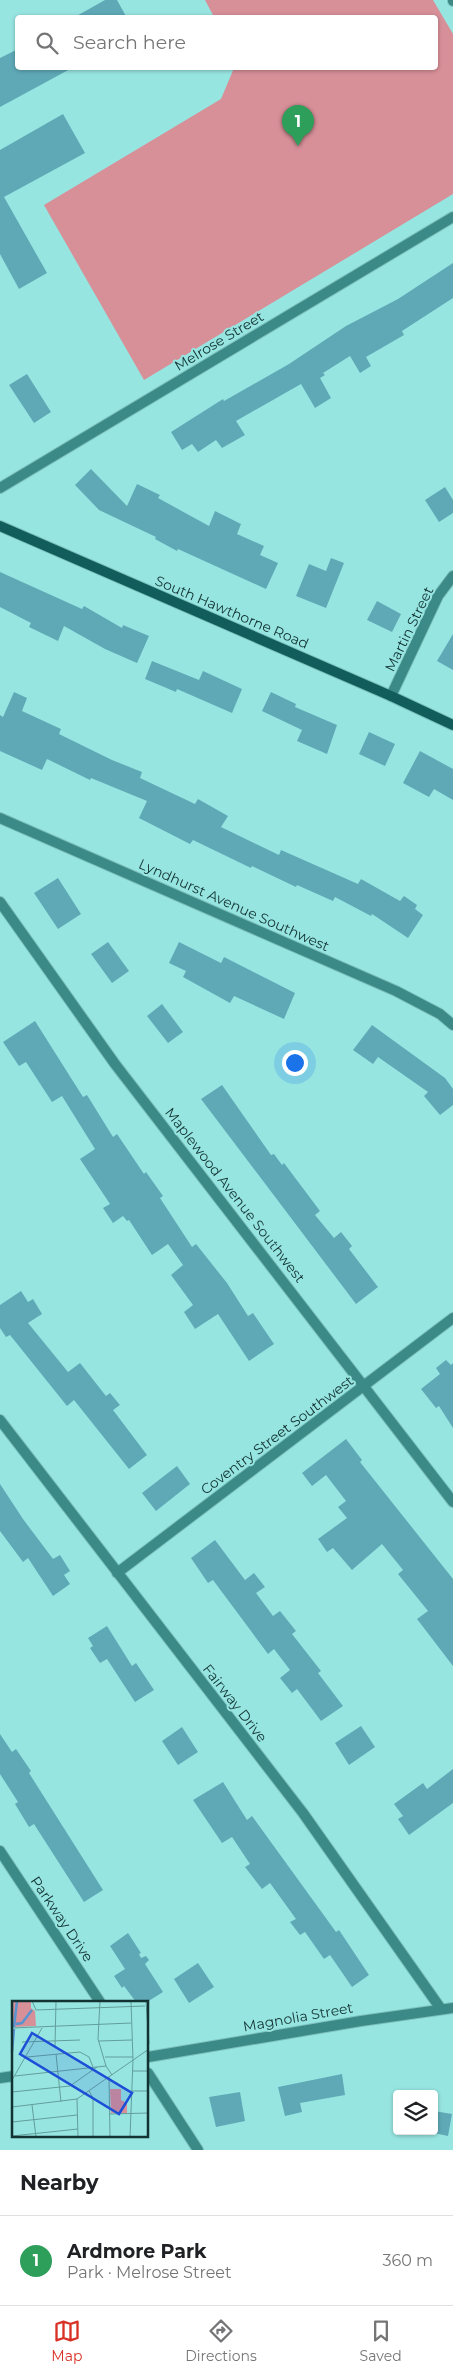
<!DOCTYPE html>
<html lang="en">
<head>
<meta charset="utf-8">
<style>
	:root { --surface:#fff; --page:#f2f2f2; --text:#202124; --muted:#757577; --line:#e0e0e0; --accent:#d93025 }
	body { margin:0; font-family:Montserrat,sans-serif; background:var(--page); color:var(--text) }
	.controls { position:absolute; right:15px; bottom:15px; display:grid; overflow:hidden; border-radius:5px; box-shadow:0 1px 4px #0004 }
	.controls button { width:45px; height:45px; display:grid; place-items:center; padding:0; border:0; border-bottom:1px solid var(--line); background:var(--surface); color:var(--text); font:25px sans-serif }
	.you { position:absolute; left:294px; top:1062px; width:18px; height:18px; margin:-12px; border:4px solid #fff; border-radius:50%; background:#1a73e8; box-shadow:0 0 0 8px #1a73e833 }
	.badge { display:grid; place-items:center; width:32px; height:32px; border-radius:50%; background:var(--accent); color:#fff; font-size:16px; font-weight:700 }
	.pin { position:absolute; translate:-50% -41px; filter:drop-shadow(0 1px 2px #0008) }
	.pin::after { content:''; position:absolute; top:26px; width:18px; height:15px; background:inherit; clip-path:polygon(0 0,100% 0,50% 100%) }
	.list { margin:0; padding:0; list-style:none }
	h2 { display:flex; justify-content:space-between; align-items:center; height:65px; margin:0; padding:0 20px; font-size:21px }
	h2 small { font-size:16px; font-weight:400; color:var(--muted) }
	.list li { display:grid; grid-template-columns:32px 1fr auto; gap:15px; align-items:center; box-sizing:border-box; height:90px; padding:0 20px; border-top:1px solid var(--line) }
	.list b { display:block; font-size:19px; white-space:nowrap }
	.list p { margin:0; font-size:16px; white-space:nowrap; color:var(--muted) }
	.list em { font-size:16px; font-style:normal; color:var(--muted) }
	.icon { flex:none; width:28px; height:28px; fill:none; stroke:currentColor; stroke-width:2; stroke-linecap:round; stroke-linejoin:round }
	.map { position:relative; flex:none; width:453px; height:2150px; overflow:hidden }
	.search { position:absolute; background:var(--surface); box-shadow:0 1px 4px #0004; left:15px; right:15px; top:15px; height:55px; display:flex; align-items:center; gap:12px; box-sizing:border-box; padding:0 18px; border-radius:5px; color:var(--muted); font-size:19px }
	.sheet { height:155px; background:var(--surface) }
	nav { display:flex; justify-content:space-around; align-items:center; box-sizing:border-box; height:70px; border-top:1px solid var(--line); background:var(--surface); font-size:14px; color:var(--muted) }
	nav a { display:grid; justify-items:center; gap:2px }
	nav .on { color:var(--accent) }
	.map>svg:first-child { display:block }
</style>
</head>
<body>
<div class="map">
<svg width="453" height="2150" viewBox="0 0 453 2150">
	<rect width="100%" height="100%" fill="#97e5e1"/>
	<path fill="#d78f98" d="M205,0H433L453,34V194L144,380L44,205L221,99L234,68H436V18L214,17Z"/>
	<path fill="#5fa9b7" d="M105,0H117L127,18H73Z
		M18,49V68H72L0,107V58Z
		M63,114L85,153L4,197L47,273L19,289L0,254V150Z
		M453,263V298L402,331L404,335L366,357L371,366L360,373L350,356L323,373L325,375L320,378L331,398L315,408L301,384L236,421L245,435L222,448L216,440L198,452L192,444L182,450L171,432L223,399L224,401L289,364L346,326L398,299Z
		M27,374L51,412L34,423L9,385Z
		M91,469L127,506L137,484L160,495L158,498L209,526L215,511L241,524L237,534L264,546L260,555L278,563L266,589L178,549L177,551L155,539L156,537L99,510L75,485Z
		M445,487L453,500V513L439,522L425,500Z
		M331,558L344,563L326,608L296,596L309,564L326,571Z
		M0,572L82,609L84,606L122,628L123,625L149,636L137,663L105,649L64,626L58,641L29,627L31,623L0,607Z
		M377,601L401,614L392,632L367,620Z
		M453,634V670L437,661Z
		M152,661L199,680L203,671L242,689L232,713L177,689L176,692L145,679Z
		M14,692L27,698L22,711L61,729L59,734L112,760L142,772L140,778L195,804L198,799L228,816L221,827L279,855L281,850L358,884L361,879L400,901L404,896L417,905L415,909L423,915L408,938L372,914L371,916L335,897L333,901L297,885L296,887L252,866L251,868L193,840L190,844L139,818L147,801L91,778L90,780L47,759L42,770L0,751V715L3,717Z
		M271,692L296,704L295,707L337,725L327,754L297,741L302,730L262,711Z
		M369,732L395,744L385,766L359,754Z
		M420,751L453,769V800L434,789L429,797L403,783Z
		M58,878L81,914L58,929L34,893Z
		M108,942L129,971L112,983L91,954Z
		M179,942L221,963L224,957L295,993L284,1019L234,996L230,1003L183,977L186,971L169,963Z
		M162,1004L183,1032L168,1043L147,1016Z
		M35,1021L83,1097L87,1095L113,1137L117,1134L144,1174L146,1172L163,1196L160,1198L192,1247L196,1244L227,1283L248,1316L253,1313L274,1344L249,1361L218,1314L195,1329L184,1312L193,1305L171,1275L183,1265L168,1244L152,1255L129,1220L127,1221L123,1216L113,1223L103,1208L110,1204L80,1159L95,1149L62,1096L52,1102L26,1062L19,1066L3,1042Z
		M372,1025L445,1078L453,1089V1105L440,1115L424,1096L428,1092L378,1057L373,1064L353,1050Z
		M222,1085L271,1155L274,1154L282,1165L284,1163L320,1211L315,1215L334,1238L341,1232L352,1246L349,1249L378,1287L356,1304L201,1099Z
		M21,1291L28,1302L33,1299L42,1314L28,1323L68,1372L80,1363L106,1396L110,1393L120,1405L113,1410L147,1455L129,1469L74,1400L67,1406L10,1335L6,1337L0,1328V1305Z
		M446,1360L451,1365L453,1363V1428L439,1406L436,1408L421,1389L440,1374L436,1368Z
		M346,1439L362,1460L360,1462L453,1579V1666L417,1619L428,1611L398,1574L403,1570L382,1544L352,1570L333,1548L327,1552L318,1539L347,1518L338,1507L346,1501L326,1475L312,1486L302,1473Z
		M177,1466L190,1484L156,1511L142,1493Z
		M0,1484L23,1519L53,1559L60,1555L70,1571L64,1575L70,1584L53,1596L28,1558L23,1562L0,1531Z
		M215,1540L245,1580L254,1573L265,1587L256,1593L273,1616L280,1611L296,1631L292,1634L321,1671L318,1673L343,1706L321,1721L297,1689L292,1693L280,1678L290,1670L274,1649L268,1654L213,1580L208,1583L191,1558Z
		M107,1626L132,1666L136,1663L154,1690L135,1702L107,1659L100,1663L90,1648L93,1646L88,1638Z
		M361,1726L375,1747L349,1765L335,1743Z
		M182,1727L198,1752L178,1765L162,1741Z
		M0,1734L12,1752L16,1749L31,1771L29,1773L103,1890L84,1902L34,1824L29,1827L15,1804L18,1802L0,1774Z
		M453,1769V1803L409,1835L398,1819L403,1816L394,1804L423,1783L427,1789Z
		M223,1782L247,1820L252,1816L336,1932L339,1930L369,1975L352,1987L330,1955L324,1959L305,1932L300,1935L290,1922L296,1919L270,1883L262,1889L245,1867L250,1864L232,1837L222,1843L193,1800Z
		M128,1933L141,1953L139,1954L141,1958L146,1956L149,1960L145,1964L163,1992L147,2002H136L124,1986L122,1988L114,1976L125,1969L110,1946Z
		M198,1963L214,1987L189,2003L174,1979Z
		M342,2074L345,2095L300,2103L302,2112L285,2116L278,2087Z
		M240,2092L245,2121L216,2127L209,2097Z
		M434,2111L452,2114L448,2136L434,2133Z"/>
	<g fill="none" stroke-linecap="round" stroke-linejoin="round">
		<defs>
			<path id="minor" d="M453,0V1
				M0,488L453,217
				M391,696L438,596L453,576
				M0,818L396,991L440,1014L453,1025
				M0,902L115,1064L453,1502
				M0,1420L303,1813L441,2009
				M117,1573L453,1318
				M0,1851L100,2002
				M148,2057L361,2021L453,2008
				M148,2073L198,2150
				M0,2078L14,2076"/>
			<path id="secondary" d="M0,526L391,696L453,725"/>
		</defs>
		<use href="#minor" stroke="#7cc1be" stroke-width="12"/>
		<use href="#secondary" stroke="#7cc1be" stroke-width="12"/>
		<use href="#minor" stroke="#3b8a87" stroke-width="10"/>
		<use href="#secondary" stroke="#115d5b" stroke-width="10"/>
	</g>
	<g text-anchor="middle" dominant-baseline="central" stroke-width="4" stroke-linejoin="round" paint-order="stroke">
		<g font-size="14" fill="#123332" stroke="#97e5e1">
			<text transform="translate(219 341) rotate(-31)">Melrose Street</text>
			<text transform="translate(232 612) rotate(23)">South Hawthorne Road</text>
			<text transform="translate(409 629) rotate(-64)">Martin Street</text>
			<text transform="translate(234 905) rotate(24)">Lyndhurst Avenue Southwest</text>
			<text transform="translate(235 1195) rotate(52)">Maplewood Avenue Southwest</text>
			<text transform="translate(277 1435) rotate(-37)">Coventry Street Southwest</text>
			<text transform="translate(235 1703) rotate(52)">Fairway Drive</text>
			<text transform="translate(62 1919) rotate(56)">Parkway Drive</text>
			<text transform="translate(298 2017) rotate(-10)">Magnolia Street</text>
		</g>
	</g>
	<g transform="translate(12 2001)">
		<rect width="136" height="136" fill="#97e5e1"/>
		<path d="M0,0H19V7L23,10L24,25L0,26ZM98,88H109V99L115,102V112H99Z" fill="#d78f98"/>
		<path fill="none" stroke="#5993d0" stroke-width="2.5" d="M4,23L10,22L20,9M2,26L5,0M0,51L2,28"/>
		<path fill="none" stroke="#629e9b" stroke-width="1" d="M20,0L24,9L133,5M88,0L86,38L94,65L100,74M134,0L137,43M0,27L119,22M87,40L120,39M10,41L68,39M43,45L44,0M44,53L49,101M15,56L68,51L77,56L81,66M93,56H121M121,70H137M3,75L94,65M97,76L98,136M0,79L30,27M77,90L81,97V136M120,90H137M0,91L58,85L85,66M65,98L66,136M20,104L24,136M0,106L65,98L137,48M97,113L137,112M0,121L65,114M0,135L66,128M118,136L121,59L119,0"/>
		<path fill="#1d4ed8" fill-opacity="0.15" stroke="#1d4ed8" stroke-width="2.5" d="M20,32L120,92L107,113L8,53Z"/>
		<rect width="136" height="136" fill="none" stroke="#123332" stroke-width="2.5"/>
	</g>
</svg>
<div class="controls">
<button><svg class="icon" aria-label="layers" viewBox="0 0 24 24"><path d="M12 4l9 5-9 5-9-5zM3 14l9 5 9-5"/></svg></button>
</div>
<div class="you"></div>
<div class="pin badge" style="left:298px;top:146px;background:#2e9e5b">1</div>
<div class="search"><svg class="icon" aria-label="search" viewBox="0 0 24 24"><circle cx="10" cy="10" r="6"/><path d="M15 15l6 6"/></svg>Search here</div>
</div>
<section class="sheet">
<h2>Nearby<small></small></h2>
<ul class="list">
<li><span class="badge" style="background:#2e9e5b">1</span><div><b>Ardmore Park</b><p>Park · Melrose Street</p></div><em>360 m</em></li>
</ul>
</section>
<nav>
<a class="on"><svg class="icon" aria-label="map" viewBox="0 0 24 24"><path d="M3 6l6-2 6 2 6-2v14l-6 2-6-2-6 2zM9 4v14M15 6v14"/></svg>Map</a>
<a><svg class="icon" aria-label="directions" viewBox="0 0 24 24"><path d="M12 3l9 9-9 9-9-9zM9 14v-3h6M13 9l2 2-2 2"/></svg>Directions</a>
<a><svg class="icon" aria-label="saved" viewBox="0 0 24 24"><path d="M7 4h10v16l-5-4-5 4z"/></svg>Saved</a>
</nav>
</body>
</html>
